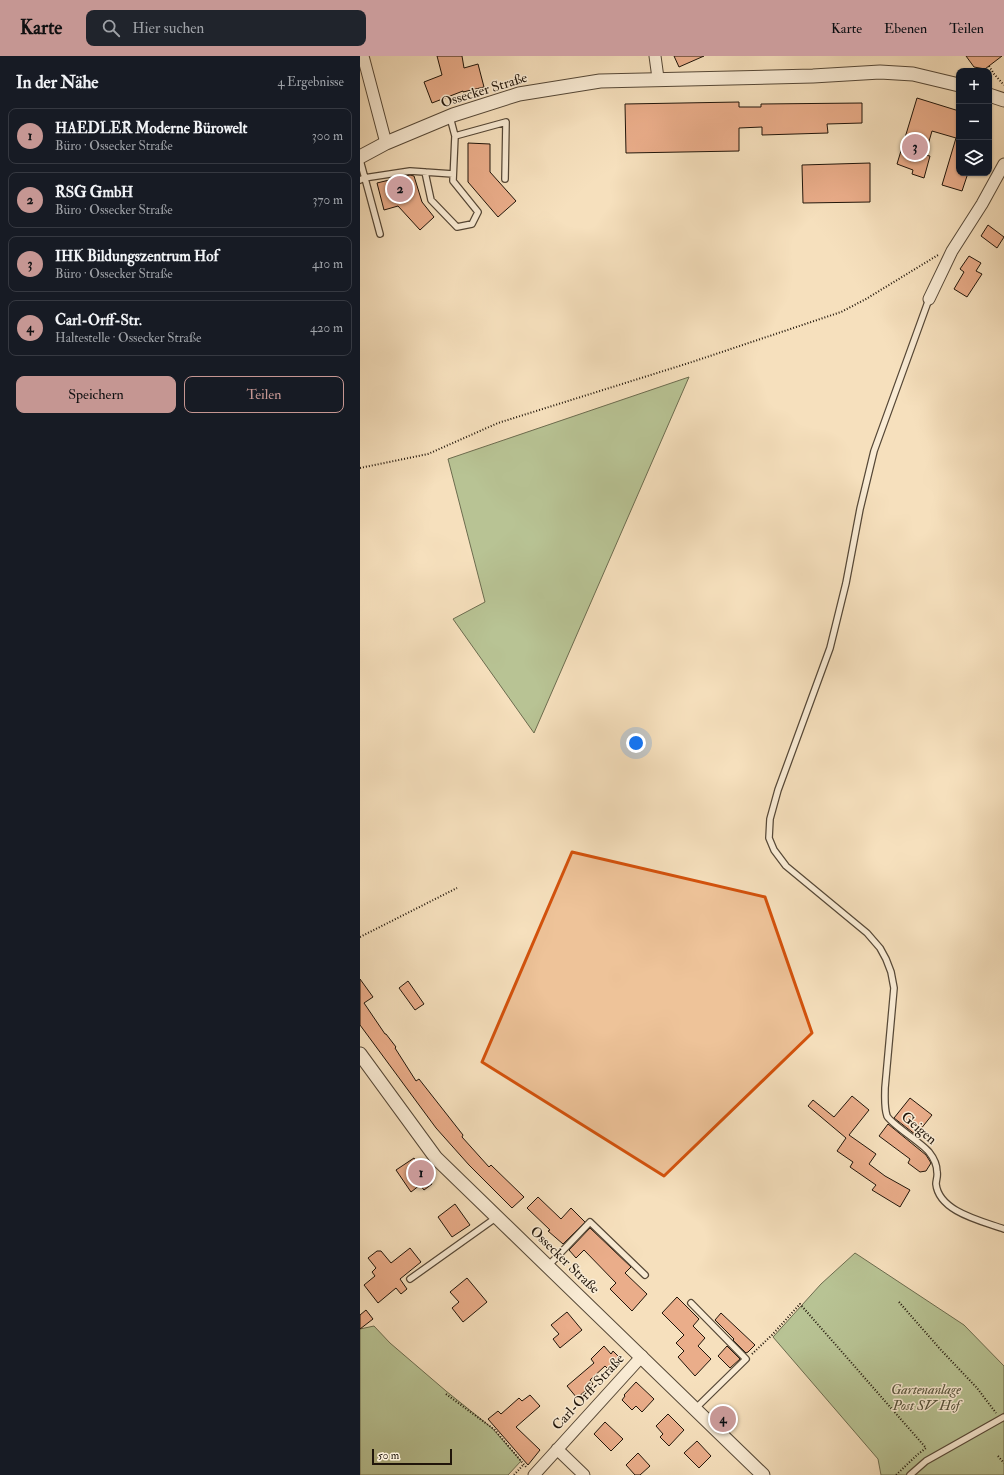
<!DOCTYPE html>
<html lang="de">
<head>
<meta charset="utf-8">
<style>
	:root { --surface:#171b24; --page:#20242c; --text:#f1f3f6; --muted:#9ea1a6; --line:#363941; --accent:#c59692 }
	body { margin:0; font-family:"IM FELL Double Pica",serif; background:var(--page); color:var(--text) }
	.controls { position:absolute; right:12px; top:12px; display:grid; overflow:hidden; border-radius:8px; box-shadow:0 1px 3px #0004 }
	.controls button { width:36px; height:36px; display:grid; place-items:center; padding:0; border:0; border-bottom:1px solid var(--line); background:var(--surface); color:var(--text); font:20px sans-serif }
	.scale { position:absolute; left:12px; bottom:10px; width:80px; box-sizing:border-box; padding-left:4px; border:2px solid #20150a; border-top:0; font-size:11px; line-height:14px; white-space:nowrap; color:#20150a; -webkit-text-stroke:3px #f9ebd4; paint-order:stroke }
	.you { position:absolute; left:276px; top:687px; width:14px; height:14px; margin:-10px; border:3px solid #fff; border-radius:50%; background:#1a73e8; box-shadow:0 0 0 6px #1a73e833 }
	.badge { display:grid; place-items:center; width:26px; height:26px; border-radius:50%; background:var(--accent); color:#111; font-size:13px; font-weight:700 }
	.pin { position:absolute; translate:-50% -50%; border:2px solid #fff; box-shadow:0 1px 4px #0006 }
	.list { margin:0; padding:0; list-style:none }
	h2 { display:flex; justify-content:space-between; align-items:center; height:52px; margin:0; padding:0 16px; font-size:17px }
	h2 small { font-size:13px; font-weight:400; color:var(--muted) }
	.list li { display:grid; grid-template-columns:26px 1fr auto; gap:12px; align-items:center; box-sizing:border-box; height:56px; margin:0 8px 8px; padding:0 8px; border:1px solid var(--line); border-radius:8px }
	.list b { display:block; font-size:15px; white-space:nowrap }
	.list p { margin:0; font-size:13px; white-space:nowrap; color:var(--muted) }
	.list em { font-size:13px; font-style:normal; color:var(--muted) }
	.actions { display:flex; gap:8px; padding:12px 16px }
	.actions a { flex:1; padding:9px 0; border:1px solid var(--accent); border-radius:8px; text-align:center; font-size:14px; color:var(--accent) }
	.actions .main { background:var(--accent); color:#111 }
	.icon { flex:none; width:22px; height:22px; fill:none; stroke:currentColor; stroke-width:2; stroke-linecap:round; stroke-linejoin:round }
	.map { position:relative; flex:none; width:644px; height:1419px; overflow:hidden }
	header { display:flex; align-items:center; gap:24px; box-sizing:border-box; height:56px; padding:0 20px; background:var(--accent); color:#111 }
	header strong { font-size:19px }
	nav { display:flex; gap:22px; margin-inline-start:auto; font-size:14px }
	.search { width:280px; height:36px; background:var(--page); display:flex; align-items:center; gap:10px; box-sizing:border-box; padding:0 14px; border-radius:8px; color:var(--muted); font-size:15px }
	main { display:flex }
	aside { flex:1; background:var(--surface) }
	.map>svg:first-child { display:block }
</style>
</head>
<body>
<header>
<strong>Karte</strong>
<div class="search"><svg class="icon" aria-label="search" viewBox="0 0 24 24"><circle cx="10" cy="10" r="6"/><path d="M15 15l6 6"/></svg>Hier suchen</div>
<nav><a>Karte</a><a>Ebenen</a><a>Teilen</a></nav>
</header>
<main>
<aside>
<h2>In der Nähe<small>4 Ergebnisse</small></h2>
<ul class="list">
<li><span class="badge">1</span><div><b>HAEDLER Moderne Bürowelt</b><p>Büro · Ossecker Straße</p></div><em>300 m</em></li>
<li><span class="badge">2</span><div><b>RSG GmbH</b><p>Büro · Ossecker Straße</p></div><em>370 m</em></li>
<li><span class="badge">3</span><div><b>IHK Bildungszentrum Hof</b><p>Büro · Ossecker Straße</p></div><em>410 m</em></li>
<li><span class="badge">4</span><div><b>Carl-Orff-Str.</b><p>Haltestelle · Ossecker Straße</p></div><em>420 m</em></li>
</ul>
<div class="actions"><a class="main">Speichern</a><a>Teilen</a></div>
</aside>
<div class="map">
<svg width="644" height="1419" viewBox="0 0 644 1419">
	<rect width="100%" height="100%" fill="#f6e0bd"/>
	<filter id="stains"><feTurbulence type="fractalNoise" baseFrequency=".005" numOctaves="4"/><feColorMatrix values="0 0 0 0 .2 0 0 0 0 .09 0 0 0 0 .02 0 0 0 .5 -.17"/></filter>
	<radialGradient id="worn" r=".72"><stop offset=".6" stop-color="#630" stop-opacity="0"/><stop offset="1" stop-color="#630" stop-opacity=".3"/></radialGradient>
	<path fill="#b8c394" stroke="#6c6c4f" d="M329,321L174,677L93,563L125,546L88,403Z
		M495,1197L604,1269L644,1310V1419H521L518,1403L413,1281L461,1228Z
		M14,1270L30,1287L86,1335L132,1372L161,1405L148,1419H0V1273Z"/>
	<path fill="#eaad8a" stroke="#20150a" d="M77,0H102L104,12L118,8L124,31L103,36V35L72,47L64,26L82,19Z
		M314,0H344L319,11Z
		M606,0H642L625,13L614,11Z
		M557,42L599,55V117H608L602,135L582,129L596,82L572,75L565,99L570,100L564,122L552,118L553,114L537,108Z
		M379,46V51H401V48L502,47V67L467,68L468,77L402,79V71L379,72V95L266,97L265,48Z
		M108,87L130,88V116L156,145L138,161L108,126Z
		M510,107V146L443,147L442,109Z
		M50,119L54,120L62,146L74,161L60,174L38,150L24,154L17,127Z
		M628,169L644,181L637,192L621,180Z
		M609,200L621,207L616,215L622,218L607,241L594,233L604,216L600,213Z
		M0,923L13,941L4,947L25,978H26L36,991L35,992L56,1025L59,1023L103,1079L102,1081L129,1111L131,1109L164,1141L152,1152L109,1109L76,1072L0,969Z
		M48,925L64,948L55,954L39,932Z
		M492,1040L509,1054L489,1079L516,1098L509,1108L525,1120L550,1134L540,1151L512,1134L516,1129L490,1111L493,1106L477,1095L486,1082L448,1050L453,1044L474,1061Z
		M550,1042L572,1059L556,1079L534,1062Z
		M528,1068L566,1099L571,1107L566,1115L560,1116L548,1107L550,1103L519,1080Z
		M54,1102L72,1128L64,1134L60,1129L51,1136L36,1114Z
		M178,1141L201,1163L211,1152L225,1166L203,1188L188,1175L190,1174L167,1152Z
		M95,1148L110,1169L92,1181L78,1161Z
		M230,1172L271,1211L265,1217L287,1238L272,1255L250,1233L256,1227L224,1194L216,1202L209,1194Z
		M50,1192L61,1206L40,1223L47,1233L41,1238L36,1232L18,1247L4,1229L15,1220L12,1216L16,1212L8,1202L17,1195H21L31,1207Z
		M107,1222L127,1246L103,1266L92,1252L99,1246L90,1236Z
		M317,1241L339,1263L333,1270L345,1282L338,1290L351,1303L335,1320L318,1301L324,1295L316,1287L324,1279L302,1257Z
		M6,1254L13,1263L0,1273V1259Z
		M207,1256L222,1274L200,1292L193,1283L199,1278L191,1269Z
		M361,1257L395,1289L388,1296L386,1297L373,1284L374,1283L355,1264Z
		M244,1290L251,1298L253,1295L261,1303L249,1314L245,1310L230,1324L233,1328L217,1342L207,1330L234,1307L231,1303Z
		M367,1290L380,1303L370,1312L358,1300Z
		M276,1326L294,1343L282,1356L276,1350L272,1354L262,1344L265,1340L264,1339Z
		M170,1339L180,1350L156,1371L180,1394L168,1409L128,1363L138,1355L141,1358L159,1342L162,1345Z
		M308,1358L324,1374L309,1390L300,1381L303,1378L296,1370Z
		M245,1366L263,1383L251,1395L234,1378Z
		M337,1385L351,1400L339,1412L324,1397Z
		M278,1397L290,1410L280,1419H275L266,1409Z"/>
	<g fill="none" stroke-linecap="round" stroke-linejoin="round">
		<defs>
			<path id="service" d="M95,80L146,66L145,123
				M0,104L20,178
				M65,116L71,144L97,171L112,168L118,156L93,125L95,80L90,61
				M0,124L4,122L50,115L93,118
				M569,243L514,395L500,453L486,527L470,592L418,734L410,763L409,782L414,794L426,810L507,877L520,892L526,903L531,916L534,932L525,1032C525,1041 524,1051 527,1060C531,1068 562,1087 569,1096C573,1101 577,1109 577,1116C578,1120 576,1124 576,1128C579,1156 622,1165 644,1173
				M188,1210L230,1166L285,1219
				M50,1223L137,1161
				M331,1247L386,1303L335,1353
				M550,1419L566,1405L644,1361"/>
			<path id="minor" d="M3,0L26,87
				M295,0L298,22
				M569,243L592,195L622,148L644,108
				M197,1393L224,1419
				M174,1419L282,1300"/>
			<path id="tertiary" d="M629,39L644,44
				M0,101L26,87L93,59L159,38L240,25L453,20L520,16L553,18L599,29
				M0,998L76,1102L403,1419"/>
		</defs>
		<use href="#service" stroke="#564837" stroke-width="8"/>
		<use href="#minor" stroke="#564837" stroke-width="13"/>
		<use href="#tertiary" stroke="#564837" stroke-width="15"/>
		<path stroke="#20150a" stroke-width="2" stroke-dasharray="1 2" stroke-linecap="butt" d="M629,10L634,18L644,29
			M0,412L68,398L138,367L332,306L481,256L506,243L578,199
			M0,881L97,832
			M539,1246L580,1293L617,1332L636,1357
			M392,1298L412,1279L440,1248L566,1392L557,1399L536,1419
			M86,1338L135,1374L166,1411
			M638,1400L644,1407
			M154,1419L163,1409"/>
		<use href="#service" stroke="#f9ebd4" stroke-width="5.5"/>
		<use href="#minor" stroke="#f9ebd4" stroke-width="11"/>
		<use href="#tertiary" stroke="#f9ebd4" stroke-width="13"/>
	</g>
	<path fill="#d4520c" fill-opacity="0.2" stroke="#d4520c" stroke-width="3" stroke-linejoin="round" d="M212,796L405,841L452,977L304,1120L122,1006Z"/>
	<g text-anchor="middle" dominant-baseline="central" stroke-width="3" stroke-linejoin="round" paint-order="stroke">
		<g font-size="14" fill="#20150a" stroke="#f9ebd4">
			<text transform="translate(124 34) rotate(-17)">Ossecker Straße</text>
			<text transform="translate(559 1072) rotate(41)">Geigen</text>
			<text transform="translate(205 1204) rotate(44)">Ossecker Straße</text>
			<text transform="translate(228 1336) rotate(-47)">Carl-Orff-Straße</text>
		</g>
		<g font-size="14" font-style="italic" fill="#55523a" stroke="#f9ebd4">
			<text x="566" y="1333">Gartenanlage<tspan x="566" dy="16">Post SV Hof</tspan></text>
		</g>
	</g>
	<rect width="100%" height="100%" filter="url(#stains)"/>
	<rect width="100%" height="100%" fill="url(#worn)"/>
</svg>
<div class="controls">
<button>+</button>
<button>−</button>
<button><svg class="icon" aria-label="layers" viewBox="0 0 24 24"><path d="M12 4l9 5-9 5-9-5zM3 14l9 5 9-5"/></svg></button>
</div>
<div class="scale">50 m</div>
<div class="you"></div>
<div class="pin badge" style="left:61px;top:1117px">1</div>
<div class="pin badge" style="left:40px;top:133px">2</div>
<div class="pin badge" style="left:555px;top:91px">3</div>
<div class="pin badge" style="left:363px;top:1363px">4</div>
</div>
</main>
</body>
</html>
